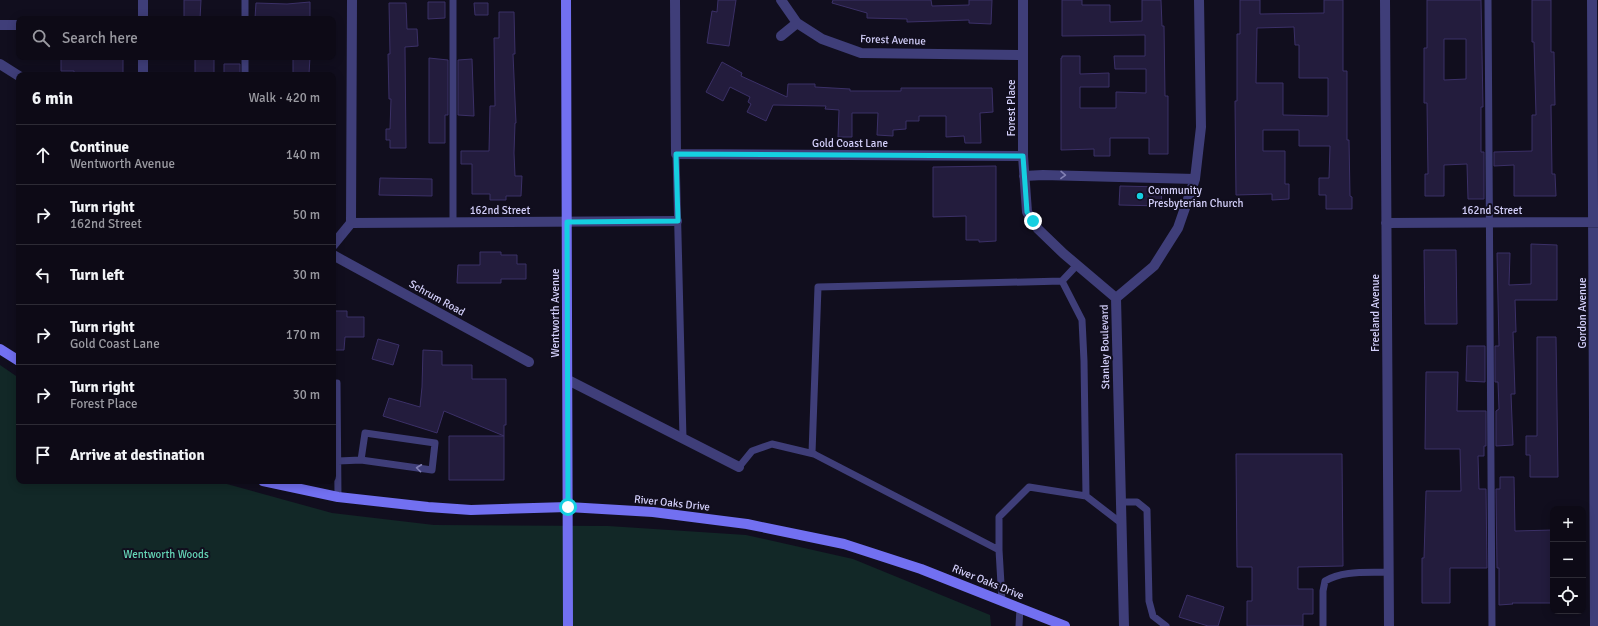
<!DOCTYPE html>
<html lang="en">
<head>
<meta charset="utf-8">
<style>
	:root { --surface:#0d0a16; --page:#1b1823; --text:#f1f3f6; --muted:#9a9aa1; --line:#2d2b35 }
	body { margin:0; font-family:Signika,sans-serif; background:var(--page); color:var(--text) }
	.controls { position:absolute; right:12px; bottom:12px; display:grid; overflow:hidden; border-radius:8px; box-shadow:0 2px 10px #0003 }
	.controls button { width:36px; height:36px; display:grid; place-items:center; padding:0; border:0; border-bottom:1px solid var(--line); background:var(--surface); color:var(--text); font:20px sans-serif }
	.stop { position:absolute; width:12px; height:12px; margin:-9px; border:3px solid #15cfe1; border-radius:50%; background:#fff }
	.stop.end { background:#15cfe1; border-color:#fff; box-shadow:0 1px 4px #0008 }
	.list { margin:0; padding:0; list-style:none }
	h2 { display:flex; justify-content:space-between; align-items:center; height:52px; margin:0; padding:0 16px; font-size:17px }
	h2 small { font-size:13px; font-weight:400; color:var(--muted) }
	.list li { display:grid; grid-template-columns:26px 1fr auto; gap:12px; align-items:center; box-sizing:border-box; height:60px; padding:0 16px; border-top:1px solid var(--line) }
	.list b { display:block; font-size:15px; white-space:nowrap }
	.list p { margin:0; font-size:13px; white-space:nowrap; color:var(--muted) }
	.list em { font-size:13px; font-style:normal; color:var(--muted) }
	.icon { flex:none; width:22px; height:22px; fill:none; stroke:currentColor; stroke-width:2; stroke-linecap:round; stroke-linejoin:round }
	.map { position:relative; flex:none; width:1598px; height:626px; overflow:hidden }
	.search { position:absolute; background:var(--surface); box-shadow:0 2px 10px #0003; left:16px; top:16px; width:320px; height:44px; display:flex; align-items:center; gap:10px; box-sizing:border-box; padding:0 14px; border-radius:8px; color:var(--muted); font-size:15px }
	.panel { position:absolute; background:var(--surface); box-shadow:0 2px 10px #0003; left:16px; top:72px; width:320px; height:412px; border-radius:8px }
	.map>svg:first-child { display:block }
</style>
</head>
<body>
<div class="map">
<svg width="1598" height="626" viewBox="0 0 1598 626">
	<rect width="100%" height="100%" fill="#110e1e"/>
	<path fill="#122827" d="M0,365L19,378V481H216L332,513L434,525L608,526L746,535L853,559L990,615L991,626H0Z"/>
	<path fill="#231c3d" stroke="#3b3067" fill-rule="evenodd" d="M184,0H201L200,19H184Z
		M718,0H736L729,46L707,43L712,11L717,12Z
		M833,0H931L932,6L969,5V0H992L991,24L969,23V20L907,22V19L867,18V13L832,3Z
		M1062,0H1082V5H1110V22L1142,21V0H1161L1162,26H1164L1165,96H1168V154H1149V138H1110V156H1094V149L1061,150V58H1062V56H1080V74L1109,73V87H1080V108H1116V92L1146,93V69H1115L1114,56H1145V35L1062,36Z
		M1240,0H1260V14L1324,13V0H1343V71H1347V140H1349L1350,196L1352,197V209H1326V195H1319V178H1329L1330,146H1299V130H1263V151H1285V184H1289V199L1272,200V194L1236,195L1235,101H1237V34H1240ZM1294,27L1295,45H1299V78H1328V116L1283,115V83H1256L1257,28Z
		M1427,0H1481L1483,107H1481V152H1484V199H1468L1467,164L1444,165V196H1425V174H1428L1427,103H1424V48H1427ZM1444,39H1466V79L1444,80Z
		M1532,0H1551V52H1554L1555,105H1551L1552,174H1555L1556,196H1514V165L1494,166V152L1532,151V115H1536L1534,42H1532Z
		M310,2V19L255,18L256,3L287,4Z
		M428,2H445V18L428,19Z
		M389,3H406L407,29H417L418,46L405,47L406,148H390V140H386V129H390L391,99H389L388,54H390Z
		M474,3H488V15H475Z
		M499,12H514L515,54H513L516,123H515L514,153L515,176H522L521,196H506V200H490V194H472V164H461V151H489L490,106H495L494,38H499Z
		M61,57H123V75H74V71H61Z
		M195,57H214V73H195Z
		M293,57H310L309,74H293Z
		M429,58L448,60V115H445V143H429Z
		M472,59L474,116L458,115V60Z
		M722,62L742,73L741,76L787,97L788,84H815V87L850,89V91H901V88H992L993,112L980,113L981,143H965L964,136L946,137V116H919V121H906V129L893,130V136L877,135L878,113H852V137H838L839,110L825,109L826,106L773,105L766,121L747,112L751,104L748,102L750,97L730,87L723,101L706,92Z
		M224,64H240V75H224Z
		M996,166V241L979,242V240H966V216L933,217V167Z
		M380,178L432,179V196L379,195Z
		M1120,186L1162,187L1161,206L1119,205Z
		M1531,244L1557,245V300H1515L1516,332H1513L1515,394H1511L1513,445L1496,446V411L1499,409L1498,382H1495V346H1499L1497,253H1510L1509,285L1531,284Z
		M1424,250H1456L1457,324H1425Z
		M480,252H501V255H517V264H526V279H501V283H457L458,265H480Z
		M333,311H347V317H364V337H345L344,350H333Z
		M1537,337H1556L1558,477H1530V455H1526V436H1537Z
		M378,339L399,345L393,365L372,359Z
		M1467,346H1485V382L1466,381Z
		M423,350L442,351V365H472V379H506V425H504V436L444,411L437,433L383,416L389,398L420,407L422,387Z
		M1426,372H1458L1457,411H1486V446H1484V456H1478L1479,489H1486L1487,568H1450V603H1422V558H1424L1426,491H1461L1460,449H1425Z
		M449,436H504V480H449Z
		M1236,454H1342L1343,566L1298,567V589H1313V614H1303V626H1247V601H1252V567H1237Z
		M1500,477H1514L1515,531L1553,530V603H1512L1513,604L1499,605V568H1497L1496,489H1500Z
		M1187,595L1224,607L1218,626H1208L1179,617Z"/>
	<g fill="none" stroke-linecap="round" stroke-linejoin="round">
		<path stroke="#3f3e79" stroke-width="7" d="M1488,0L1492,626
			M245,19V0
			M245,75V57
			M676,154L683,439
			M453,222V0
			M1062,281L1082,320L1084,361L1086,496L1121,523
			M337,383L338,497
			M338,461L361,460L432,470L435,443L365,433L361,460
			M739,467L752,451L772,444L814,454
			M1121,502H1137L1147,510L1149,601L1153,616L1166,626
			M999,550V517L1029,487L1086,496
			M1002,601L999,550L812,453L818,287L1062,281L1077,265
			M1019,626L1020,608
			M1323,626V591L1325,581C1343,570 1368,573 1389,572"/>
		<path stroke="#3f3e79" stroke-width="10" d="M143,0V19
			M675,0L676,154L1023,156
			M781,0L797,23L822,39L861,53L1023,55
			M1023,0V156L1027,212L1038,229L1064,254L1116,298
			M1385,0L1389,626
			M1592,0L1595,626
			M0,25H19
			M781,36L797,23
			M143,57V75
			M0,64L19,76
			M1024,176L1043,175L1195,179
			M351,223L352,0
			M1386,223L1598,222
			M333,245L351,223L677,221
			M333,255L529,362
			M568,380L739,467
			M1124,626L1116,298L1154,266L1178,228L1195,179L1201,127L1199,0"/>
		<path stroke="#7270f1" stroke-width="10" d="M566,0L568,626
			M0,349L19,361
			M263,481L338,497L428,507L471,510L568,507L653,512L747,524L844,544L921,569L1065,626"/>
	</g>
	<defs><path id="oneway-chevron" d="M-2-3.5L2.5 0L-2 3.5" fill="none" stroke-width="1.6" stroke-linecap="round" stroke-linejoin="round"/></defs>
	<g stroke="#8280b4">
		<use href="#oneway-chevron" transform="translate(1063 175) rotate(1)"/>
		<use href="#oneway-chevron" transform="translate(419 468) rotate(-173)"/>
	</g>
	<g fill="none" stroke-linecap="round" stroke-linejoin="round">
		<path stroke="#15cfe1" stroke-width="5" d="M568,507L567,222L678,221L676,154L1023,156L1027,212L1033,221"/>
	</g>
	<circle fill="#15cfe1" stroke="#110e1e" stroke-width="1.5" cx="1140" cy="196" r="4"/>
	<g text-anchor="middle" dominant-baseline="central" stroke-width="4" stroke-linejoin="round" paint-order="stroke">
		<g font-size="11" fill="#d4d0fb" stroke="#110e1e">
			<text transform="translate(893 40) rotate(2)">Forest Avenue</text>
			<text transform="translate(1011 108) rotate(-90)">Forest Place</text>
			<text x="850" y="143">Gold Coast Lane</text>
			<text x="500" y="210">162nd Street</text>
			<text x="1492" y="210">162nd Street</text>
			<text transform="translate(437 298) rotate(29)">Schrum Road</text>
			<text transform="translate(555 313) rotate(-90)">Wentworth Avenue</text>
			<text transform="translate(1375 313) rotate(-90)">Freeland Avenue</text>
			<text transform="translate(1582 313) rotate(-90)">Gordon Avenue</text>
			<text transform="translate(1105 347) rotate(-91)">Stanley Boulevard</text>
			<text transform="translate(672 503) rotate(6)">River Oaks Drive</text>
			<text transform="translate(988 582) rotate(22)">River Oaks Drive</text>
		</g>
		<g font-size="11" fill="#d4d0fb" stroke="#110e1e" text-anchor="start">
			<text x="1148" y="190">Community<tspan x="1148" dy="13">Presbyterian Church</tspan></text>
		</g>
		<g font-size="11" fill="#64d3b6" stroke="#110e1e">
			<text x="166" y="554">Wentworth Woods</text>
		</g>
	</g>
</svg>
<div class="controls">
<button>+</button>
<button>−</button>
<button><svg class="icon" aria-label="locate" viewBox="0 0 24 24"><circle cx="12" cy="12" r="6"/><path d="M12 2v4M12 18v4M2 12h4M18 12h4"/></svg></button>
</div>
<div class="stop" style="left:568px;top:507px"></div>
<div class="stop end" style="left:1033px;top:221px"></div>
<div class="search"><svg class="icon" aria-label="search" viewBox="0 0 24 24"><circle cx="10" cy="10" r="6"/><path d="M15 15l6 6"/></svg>Search here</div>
<section class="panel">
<h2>6 min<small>Walk · 420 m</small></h2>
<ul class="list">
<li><svg class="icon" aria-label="ahead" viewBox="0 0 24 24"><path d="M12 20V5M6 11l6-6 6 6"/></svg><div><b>Continue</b><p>Wentworth Avenue</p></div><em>140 m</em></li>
<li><svg class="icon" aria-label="right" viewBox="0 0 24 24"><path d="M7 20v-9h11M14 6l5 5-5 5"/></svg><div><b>Turn right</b><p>162nd Street</p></div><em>50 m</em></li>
<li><svg class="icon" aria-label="left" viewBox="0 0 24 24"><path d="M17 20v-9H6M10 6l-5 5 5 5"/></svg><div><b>Turn left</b></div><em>30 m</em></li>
<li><svg class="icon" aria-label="right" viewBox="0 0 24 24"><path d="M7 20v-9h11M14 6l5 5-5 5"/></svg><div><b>Turn right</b><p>Gold Coast Lane</p></div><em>170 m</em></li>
<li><svg class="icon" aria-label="right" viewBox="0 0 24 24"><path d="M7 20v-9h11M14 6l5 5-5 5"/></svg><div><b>Turn right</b><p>Forest Place</p></div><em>30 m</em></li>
<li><svg class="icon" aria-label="arrive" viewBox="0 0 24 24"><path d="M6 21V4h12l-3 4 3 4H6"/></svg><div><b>Arrive at destination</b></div></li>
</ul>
</section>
</div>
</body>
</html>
